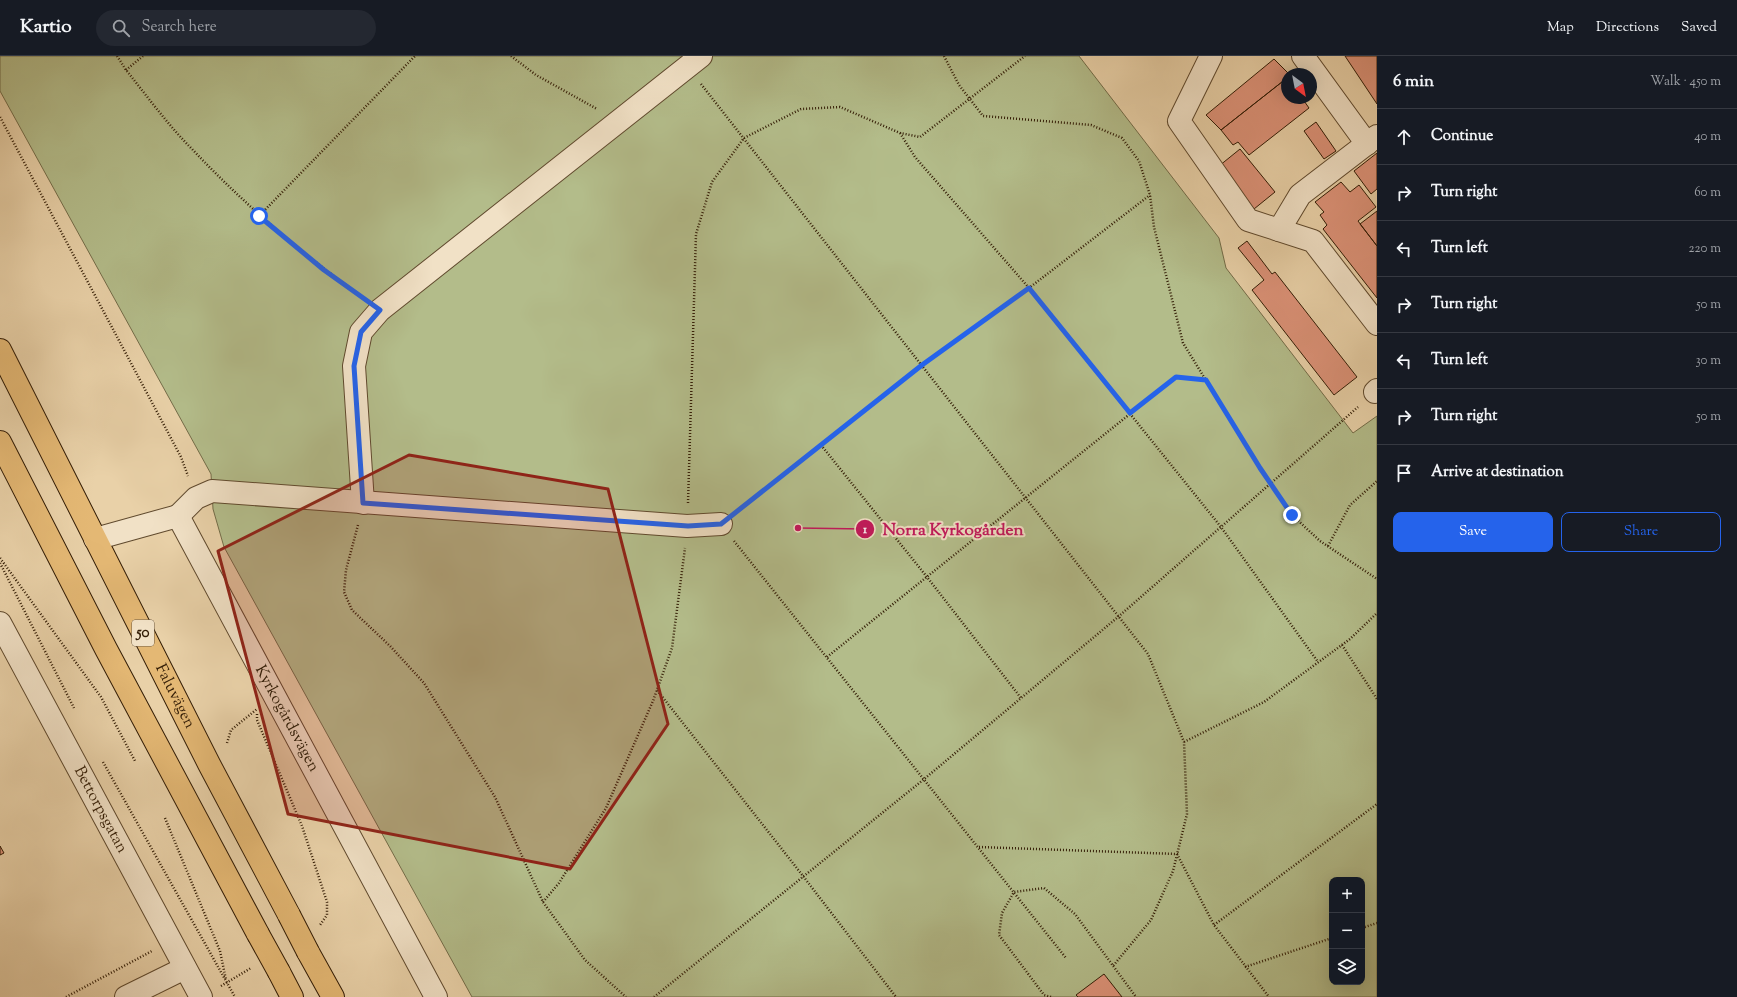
<!DOCTYPE html>
<html lang="en">
<head>
<meta charset="utf-8">
<style>
	:root { --surface:#171b24; --page:#242831; --text:#f1f3f6; --muted:#9ea1a6; --line:#363941; --accent:#2563eb }
	body { margin:0; font-family:"Sorts Mill Goudy",serif; background:var(--page); color:var(--text) }
	.controls { position:absolute; right:12px; bottom:12px; display:grid; overflow:hidden; border-radius:8px; box-shadow:0 4px 16px #0002 }
	.controls button { width:36px; height:36px; display:grid; place-items:center; padding:0; border:0; border-bottom:1px solid var(--line); background:var(--surface); color:var(--text); font:20px sans-serif }
	.compass { position:absolute; left:1281px; top:12px; width:36px; height:36px; border-radius:50%; background:var(--surface); box-shadow:0 4px 16px #0002; rotate:148deg }
	.stop { position:absolute; width:12px; height:12px; margin:-9px; border:3px solid #2563eb; border-radius:50%; background:#fff }
	.stop.end { background:#2563eb; border-color:#fff; box-shadow:0 1px 4px #0008 }
	.list { margin:0; padding:0; list-style:none }
	h2 { display:flex; justify-content:space-between; align-items:center; height:52px; margin:0; padding:0 16px; font-size:17px }
	h2 small { font-size:13px; font-weight:400; color:var(--muted) }
	.list li { display:grid; grid-template-columns:26px 1fr auto; gap:12px; align-items:center; box-sizing:border-box; height:56px; padding:0 16px; border-top:1px solid var(--line) }
	.list b { display:block; font-size:15px; white-space:nowrap }
	.list em { font-size:13px; font-style:normal; color:var(--muted) }
	.actions { display:flex; gap:8px; padding:12px 16px }
	.actions a { flex:1; padding:9px 0; border:1px solid var(--accent); border-radius:8px; text-align:center; font-size:14px; color:var(--accent) }
	.actions .main { background:var(--accent); color:#fff }
	.icon { flex:none; width:22px; height:22px; fill:none; stroke:currentColor; stroke-width:2; stroke-linecap:round; stroke-linejoin:round }
	.map { position:relative; flex:none; width:1377px; height:941px; overflow:hidden }
	header { display:flex; align-items:center; gap:24px; box-sizing:border-box; height:56px; padding:0 20px; background:var(--surface); border-bottom:1px solid var(--line) }
	header strong { font-size:19px }
	nav { display:flex; gap:22px; margin-inline-start:auto; font-size:14px }
	.search { width:280px; height:36px; background:var(--page); display:flex; align-items:center; gap:10px; box-sizing:border-box; padding:0 14px; border-radius:22px; color:var(--muted); font-size:15px }
	main { display:flex }
	aside { flex:1; background:var(--surface) }
	.map>svg:first-child { display:block }
</style>
</head>
<body>
<header>
<strong>Kartio</strong>
<div class="search"><svg class="icon" aria-label="search" viewBox="0 0 24 24"><circle cx="10" cy="10" r="6"/><path d="M15 15l6 6"/></svg>Search here</div>
<nav><a>Map</a><a>Directions</a><a>Saved</a></nav>
</header>
<main>
<div class="map">
<svg width="1377" height="941" viewBox="0 0 1377 941">
	<rect width="100%" height="100%" fill="#e9d1a8"/>
	<filter id="stains"><feTurbulence type="fractalNoise" baseFrequency=".005" numOctaves="4"/><feColorMatrix values="0 0 0 0 .2 0 0 0 0 .09 0 0 0 0 .02 0 0 0 .5 -.17"/></filter>
	<radialGradient id="worn" r=".72"><stop offset=".6" stop-color="#630" stop-opacity="0"/><stop offset="1" stop-color="#630" stop-opacity=".3"/></radialGradient>
	<path fill="#b3bc8a" stroke="#736c48" fill-rule="evenodd" d="M0,0H1079L1219,182L1226,212L1353,377L1377,360V941H472L224,491L213,453L211,418L0,35ZM1332,824H1362V926H1332Z"/>
	<path fill="#dd9379" stroke="#331d06" d="M1345,0H1377V48Z
		M1274,3L1289,18H1287V22L1221,74L1206,59Z
		M1287,22V42H1302L1309,52L1249,99L1238,86L1233,89L1221,74Z
		M1316,66L1336,95L1324,103L1304,75Z
		M1240,93L1275,136L1254,153L1219,110Z
		M1377,97V133L1371,138L1354,115Z
		M1341,126L1350,136L1359,129L1376,151L1358,165L1377,190V242L1323,173L1327,169L1320,159L1324,156L1315,146Z
		M1377,155V190L1360,168Z
		M1247,185L1272,218L1275,216L1357,321L1334,339L1252,234L1264,224L1238,192Z
		M0,790L4,797L0,799Z
		M1104,918L1122,941H1078L1076,939Z"/>
	<g fill="none" stroke-linecap="round" stroke-linejoin="round">
		<defs>
			<g id="minor">
				<path d="M1211,0L1179,65L1248,164L1313,185L1377,268"/>
				<path d="M1303,0L1367,88"/>
				<path d="M1279,174L1300,139L1377,80"/>
				<path d="M1375,336L1377,334"/>
				<path d="M363,447L354,310L361,276L380,254L701,0"/>
				<path d="M178,460L196,442L212,435L687,470L721,468"/>
				<path id="s1" d="M178,460L436,941"/>
				<path d="M95,483L178,460"/>
				<path id="s2" d="M0,567L201,941"/>
				<path d="M126,941L185,912"/>
			</g>
			<g id="highway">
				<path id="s3" d="M0,294L209,708L289,859"/>
				<path d="M0,386L106,593L258,878"/>
				<path d="M308,896L333,941"/>
				<path d="M279,916L292,941"/>
			</g>
		</defs>
		<use href="#minor" stroke="#604a2e" stroke-width="24"/>
		<use href="#highway" stroke="#331d06" stroke-width="24"/>
		<path stroke="#331d06" stroke-width="2.5" stroke-dasharray="1 2" stroke-linecap="butt" d="M117,0L126,14C147,40 168,69 192,93C244,148 301,197 362,241
			M511,0L536,19L597,53
			M944,0L959,29L983,60L1091,69L1122,82L1139,105L1150,139L1154,171L1183,287L1260,412L1292,459L1320,485L1377,523
			M126,14L143,0
			M701,28L1148,598L1184,686L1187,758L1173,815L1151,864L1113,910
			M0,61L181,401L188,420
			M900,77L915,101L1029,232L1221,471L1318,606
			M259,160L415,0
			M821,389L927,521L1021,642
			M688,447L696,178L712,126L744,82L801,53L840,51L900,77L920,81L1025,0
			M738,455L922,309L1029,232L1150,139
			M358,469L346,514L344,536L352,554L390,590L424,627L495,741L543,846L585,904L626,941
			M734,485L1066,902
			M1328,490L1350,449L1377,425
			M0,502L101,641L135,705
			M0,507L74,652
			M1342,589L1377,643
			M827,601L1176,321L1206,324
			M657,634L803,820L896,941
			M257,658V664L302,770L327,846V859L320,869
			M1184,686L1264,646L1350,583L1377,557
			M227,687L231,674L257,653
			M103,706L235,941
			M165,762L220,895L226,924
			M979,791L1177,798L1214,869L1269,941
			M543,846L559,827L606,752L653,645L672,592L685,492
			M1214,869L1377,748
			M1362,872L1377,867
			M1245,911L1332,882
			M221,930L251,912
			M66,941L152,895
			M654,941L923,724L1118,561L1358,351
			M1051,941L1044,939L999,879L1002,857L1014,836L1044,832L1075,858L1136,941"/>
		<use href="#minor" stroke="#f1e1c6" stroke-width="22"/>
		<use href="#highway" stroke="#e4b874" stroke-width="22"/>
		<defs>
			<path id="highway-bridge" d="M289,859L308,896
				M258,878L279,916"/>
		</defs>
		<use href="#highway-bridge" stroke="#331d06" stroke-width="24" stroke-linecap="butt"/>
		<use href="#highway-bridge" stroke="#e4b874" stroke-width="22"/>
	</g>
	<g fill="none" stroke-linecap="round" stroke-linejoin="round">
		<path stroke="#2563eb" stroke-width="5" d="M259,160L324,214L380,254L361,276L354,310L363,447L688,470L721,468L922,309L1029,232L1130,357L1176,321L1206,324L1260,412L1292,459"/>
	</g>
	<path fill="#8f2418" fill-opacity="0.2" stroke="#8f2418" stroke-width="3" stroke-linejoin="round" d="M409,399L608,433L668,668L570,813L288,758L218,495Z"/>
	<g text-anchor="middle" dominant-baseline="central" stroke-width="4" stroke-linejoin="round" paint-order="stroke">
		<rect fill="#f1e1c6" stroke="#6c5840" stroke-width="1" x="132" y="564" width="22" height="26" rx="3"/>
		<g font-size="15" font-weight="bold" fill="#331d06">
			<text x="143" y="577">50</text>
		</g>
		<g font-size="16" fill="#331d06" stroke="#f1e1c6">
			<text stroke="none"><textPath href="#s3" startOffset="388">Faluvägen</textPath></text>
			<text stroke="none"><textPath href="#s1" startOffset="230">Kyrkogårdsvägen</textPath></text>
			<text stroke="none"><textPath href="#s2" startOffset="212">Bettorpsgatan</textPath></text>
		</g>
	</g>
	<path fill="none" stroke="#c2185b" stroke-width="1.5" d="M798 472L865 473"/>
	<g fill="#c2185b" stroke="#f1e1c6" stroke-width="1.5">
		<circle cx="798" cy="472" r="4"/>
		<circle cx="865" cy="473" r="10"/>
	</g>
	<g font-size="12" text-anchor="middle" font-weight="bold" fill="#fff">
		<text x="865" y="477">1</text>
	</g>
	<g font-size="17" text-anchor="middle" font-weight="bold" fill="#c2185b" stroke="#f1e1c6" stroke-width="4" stroke-linejoin="round" paint-order="stroke">
		<text x="953" y="479">Norra Kyrkogården</text>
	</g>
	<rect width="100%" height="100%" filter="url(#stains)"/>
	<rect width="100%" height="100%" fill="url(#worn)"/>
</svg>
<div class="controls">
<button>+</button>
<button>−</button>
<button><svg class="icon" aria-label="layers" viewBox="0 0 24 24"><path d="M12 4l9 5-9 5-9-5zM3 14l9 5 9-5"/></svg></button>
</div>
<svg class="compass" viewBox="-18 -18 36 36"><path d="M0-13l5 13h-10z" fill="#e53935"/><path d="M0 13l5-13h-10z" fill="#9ea1a6"/></svg>
<div class="stop" style="left:259px;top:160px"></div>
<div class="stop end" style="left:1292px;top:459px"></div>
</div>
<aside>
<h2>6 min<small>Walk · 450 m</small></h2>
<ul class="list">
<li><svg class="icon" aria-label="ahead" viewBox="0 0 24 24"><path d="M12 20V5M6 11l6-6 6 6"/></svg><div><b>Continue</b></div><em>40 m</em></li>
<li><svg class="icon" aria-label="right" viewBox="0 0 24 24"><path d="M7 20v-9h11M14 6l5 5-5 5"/></svg><div><b>Turn right</b></div><em>60 m</em></li>
<li><svg class="icon" aria-label="left" viewBox="0 0 24 24"><path d="M17 20v-9H6M10 6l-5 5 5 5"/></svg><div><b>Turn left</b></div><em>220 m</em></li>
<li><svg class="icon" aria-label="right" viewBox="0 0 24 24"><path d="M7 20v-9h11M14 6l5 5-5 5"/></svg><div><b>Turn right</b></div><em>50 m</em></li>
<li><svg class="icon" aria-label="left" viewBox="0 0 24 24"><path d="M17 20v-9H6M10 6l-5 5 5 5"/></svg><div><b>Turn left</b></div><em>30 m</em></li>
<li><svg class="icon" aria-label="right" viewBox="0 0 24 24"><path d="M7 20v-9h11M14 6l5 5-5 5"/></svg><div><b>Turn right</b></div><em>50 m</em></li>
<li><svg class="icon" aria-label="arrive" viewBox="0 0 24 24"><path d="M6 21V4h12l-3 4 3 4H6"/></svg><div><b>Arrive at destination</b></div></li>
</ul>
<div class="actions"><a class="main">Save</a><a>Share</a></div>
</aside>
</main>
</body>
</html>
